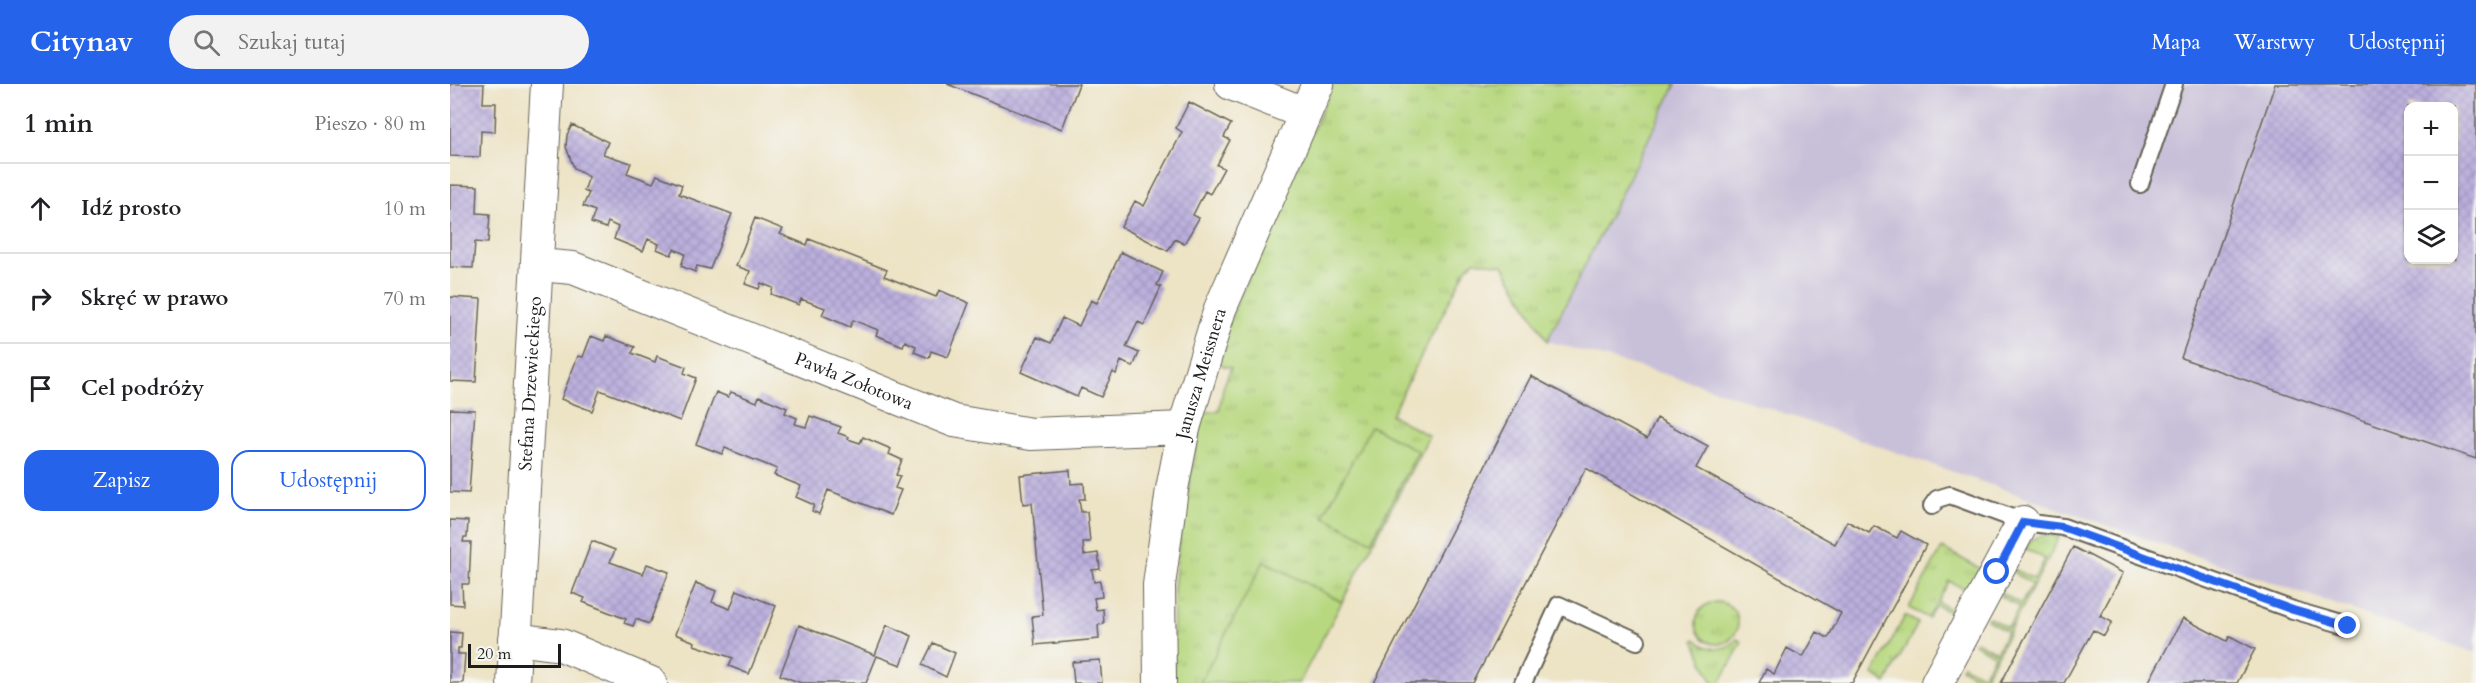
<!DOCTYPE html>
<html lang="pl">
<head>
<meta charset="utf-8">
<style>
	:root { --surface:#fff; --page:#f2f2f2; --text:#202124; --muted:#757577; --line:#e0e0e0; --accent:#2563eb }
	body { margin:0; font-family:Cardo,serif; background:var(--page); color:var(--text) }
	.controls { position:absolute; right:18px; top:18px; display:grid; overflow:hidden; border-radius:12px; box-shadow:0 2px 4px #0004 }
	.controls button { width:54px; height:54px; display:grid; place-items:center; padding:0; border:0; border-bottom:2px solid var(--line); background:var(--surface); color:var(--text); font:30px sans-serif }
	.scale { position:absolute; left:18px; bottom:15px; width:93px; box-sizing:border-box; padding-left:6px; border:3px solid #1c1c1c; border-top:0; font-size:16px; line-height:21px; white-space:nowrap; color:#1c1c1c; -webkit-text-stroke:4px #f6f6f2; paint-order:stroke }
	.stop { position:absolute; width:18px; height:18px; margin:-14px; border:4px solid #2563eb; border-radius:50%; background:#fff }
	.stop.end { background:#2563eb; border-color:#fff; box-shadow:0 2px 6px #0008 }
	.list { margin:0; padding:0; list-style:none }
	h2 { display:flex; justify-content:space-between; align-items:center; height:78px; margin:0; padding:0 24px; font-size:26px }
	h2 small { font-size:20px; font-weight:400; color:var(--muted) }
	.list li { display:grid; grid-template-columns:39px 1fr auto; gap:18px; align-items:center; box-sizing:border-box; height:90px; padding:0 24px; border-top:2px solid var(--line) }
	.list b { display:block; font-size:22px; white-space:nowrap }
	.list em { font-size:20px; font-style:normal; color:var(--muted) }
	.actions { display:flex; gap:12px; padding:18px 24px }
	.actions a { flex:1; padding:14px 0; border:2px solid var(--accent); border-radius:18px; text-align:center; font-size:21px; color:var(--accent) }
	.actions .main { background:var(--accent); color:#fff }
	.icon { flex:none; width:33px; height:33px; fill:none; stroke:currentColor; stroke-width:2; stroke-linecap:round; stroke-linejoin:round }
	.map { position:relative; flex:none; width:2026px; height:599px; overflow:hidden }
	header { display:flex; align-items:center; gap:36px; box-sizing:border-box; height:84px; padding:0 30px; background:var(--accent); color:#fff }
	header strong { font-size:28px }
	nav { display:flex; gap:33px; margin-inline-start:auto; font-size:21px }
	.search { width:420px; height:54px; background:var(--page); display:flex; align-items:center; gap:15px; box-sizing:border-box; padding:0 21px; border-radius:33px; color:var(--muted); font-size:22px }
	main { display:flex }
	aside { flex:1; background:var(--surface) }
	.map>svg:first-child { display:block }
</style>
</head>
<body>
<header>
<strong>Citynav</strong>
<div class="search"><svg class="icon" aria-label="search" viewBox="0 0 24 24"><circle cx="10" cy="10" r="6"/><path d="M15 15l6 6"/></svg>Szukaj tutaj</div>
<nav><a>Mapa</a><a>Warstwy</a><a>Udostępnij</a></nav>
</header>
<main>
<aside>
<h2>1 min<small>Pieszo · 80 m</small></h2>
<ul class="list">
<li><svg class="icon" aria-label="ahead" viewBox="0 0 24 24"><path d="M12 20V5M6 11l6-6 6 6"/></svg><div><b>Idź prosto</b></div><em>10 m</em></li>
<li><svg class="icon" aria-label="right" viewBox="0 0 24 24"><path d="M7 20v-9h11M14 6l5 5-5 5"/></svg><div><b>Skręć w prawo</b></div><em>70 m</em></li>
<li><svg class="icon" aria-label="arrive" viewBox="0 0 24 24"><path d="M6 21V4h12l-3 4 3 4H6"/></svg><div><b>Cel podróży</b></div></li>
</ul>
<div class="actions"><a class="main">Zapisz</a><a>Udostępnij</a></div>
</aside>
<div class="map">
<svg width="2026" height="599" viewBox="0 0 2026 599">
	<defs>
		<pattern id="grass-tufts" width="24" height="20" patternUnits="userSpaceOnUse" patternTransform="scale(1.5)"><rect width="24" height="20" fill="#b7d87f"/><path d="M3 7l-1-3M5 7V3M7 7l1-3M15 17l-1-3M17 17v-4M19 17l1-3" fill="none" stroke="#9db96d"/></pattern>
		<pattern id="building-cross-hatch" width="8" height="8" patternUnits="userSpaceOnUse" patternTransform="scale(1.5)"><rect width="8" height="8" fill="#bbafdd"/><path d="M0 0l8 8M0 8l8-8" fill="none" stroke="#a096bd"/></pattern>
	</defs>
	<rect width="100%" height="100%" fill="#f6f6f2"/>
	<filter id="ink" filterUnits="userSpaceOnUse"><feTurbulence type="fractalNoise" baseFrequency=".0167" numOctaves="2"/><feDisplacementMap in="SourceGraphic" scale="12" xChannelSelector="R" yChannelSelector="G"/><feConvolveMatrix kernelMatrix="1 2 1 2 8 2 1 2 1" color-interpolation-filters="sRGB"/></filter>
	<filter id="wash" filterUnits="userSpaceOnUse"><feTurbulence type="fractalNoise" baseFrequency=".008" numOctaves="4" result="noise"/><feDisplacementMap in="SourceGraphic" scale="24" xChannelSelector="R" yChannelSelector="G"/><feGaussianBlur stdDeviation="1.35" result="paint"/><feColorMatrix in="noise" values="0 0 0 0 0 0 0 0 0 0 0 0 0 0 0 0 0 1.4 0 .05"/><feComposite in="paint" operator="in"/></filter>
	<g filter="url(#wash)">
		<rect width="100%" height="100%" fill="#ede3c5"/>
		<path fill="#c8bfd8" fill-rule="evenodd" d="M1226,0H2026V569L1249,300L1097,257ZM1958,22H2004V176H1958Z"/>
		<path fill="url(#grass-tufts)" stroke="#6a7a4e" stroke-width="1.5" d="M883,0H1226L1097,257L1053,181L1025,177L1017,183L941,331L979,352L892,518L854,499L802,599H723L724,504L729,456L752,329L769,327L773,304L781,284L764,279L771,256Z
			M1601,451L1609,454L1532,599H1529L1530,595L1511,584L1513,581L1533,592L1544,571L1524,560L1526,557L1546,568L1557,547L1537,536L1538,533L1558,544L1569,523L1550,512L1551,509L1571,520L1582,500L1563,488L1564,485L1584,495L1595,475L1575,464C1581,454 1589,451 1601,451Z
			M1492,464L1531,485L1518,507L1499,497L1488,518L1507,529L1506,532L1486,521L1478,534L1459,524Z
			M1246 539a21 21 0 1 1 42 0a21 21 0 1 1-42 0Z
			M1455,532L1468,539L1436,599L1423,591Z
			M1246,555C1258,568 1275,568 1287,555L1292,558L1270,599L1262,597L1244,556Z"/>
		<path fill="#b7d87f" stroke="#6a7a4e" stroke-width="1.5" d="M921,342L968,367L921,457L873,432Z
			M814,477L892,518L849,599H750Z"/>
		<g id="blocks">
			<path fill="url(#building-cross-hatch)" fill-rule="evenodd" d="M0,0H34L33,19H46L45,48L31,47L30,73L0,72Z
				M497,0H629L612,45Z
				M1825,0H2026V375L1731,274ZM1958,22H2004V176H1958Z
				M739,18L781,40L774,53L780,56L767,81L774,84L760,110L755,107L743,131L749,134L734,160L725,155L718,167L671,143L685,117L694,122L732,48L726,44Z
				M122,41L158,58L153,70L181,79L177,89L203,99L207,91L232,101L229,110L282,130L260,185L247,182L245,188L231,182L235,170L224,165L221,171L207,165L209,160L198,155L193,167L164,155L168,143L158,138L156,144L141,139L145,127L133,122L139,109L134,107L139,93L124,84L116,63L117,51Z
				M0,101L28,102L27,129L40,130L38,159L25,158L23,184L0,183Z
				M305,134L333,145L330,150L357,161L359,155L437,186L434,192L486,213L489,206L519,219L498,273L481,267L479,274L464,268L466,262L455,257L453,262L426,251L428,246L403,236L400,243L372,231L375,224L351,215L349,221L321,210L323,204L311,199L309,205L295,200L300,187L286,182Z
				M671,168L713,188L707,201L711,203L694,241L688,238L676,263L689,269L683,283L671,277L666,290L663,288L651,313L631,304L627,313L571,288L587,253L601,259L612,234L629,242L641,216L647,219Z
				M0,213L31,215L26,298L0,297Z
				M141,252L154,257L156,252L185,263L182,269L205,278L207,272L236,283L234,289L246,294L230,337L150,306L142,327L111,315L128,272L133,273Z
				M1081,292L1197,355L1207,334L1258,362L1246,384L1385,460L1397,437L1419,449L1424,442L1447,454L1451,447L1476,461L1402,599H1309L1316,585L1324,590L1337,564L1353,573L1367,548L1378,554L1391,529L1136,384L1023,599H924Z
				M266,308L278,313L281,308L307,318L309,312L337,324L335,329L347,334L345,340L356,343L360,332L391,343L388,349L399,353L398,355L410,359L413,353L441,365L439,370L452,376L446,391L450,392L445,404L451,406L441,431L378,406L369,430L362,427L364,421L346,413L351,402L324,391L327,385L275,364L272,370L246,360Z
				M0,325L25,326L19,409L0,408Z
				M620,386L621,400L634,399L635,415H629L631,428H637L640,458H633L634,471L648,469L650,485L642,486L644,498L650,497L652,513L644,514L646,526L653,525L654,540L648,541L649,555L585,561L582,532L593,531L582,419L573,420L570,391Z
				M0,436L18,437L17,453H14L13,458H21L19,500H12L13,521L0,520Z
				M142,457L165,466L160,478L193,490L197,480L219,488L199,540L186,535L183,542L174,539L176,535L133,518L135,514L122,509Z
				M1623,463L1673,489L1650,532L1662,538L1654,552L1643,546L1614,599H1551Z
				M246,499L266,507L262,518L280,525L287,506L326,522L299,590L279,582L283,574L244,561L245,558L225,550Z
				M1733,534L1777,557L1780,552L1805,565L1787,599H1698Z
				M349,541L425,571L437,541L462,552L451,581L427,572L416,599H351L330,591Z
				M0,548L12,549L11,564H8V570H15L13,599H0Z
				M483,559L505,569L496,593L472,581Z
				M650,576L652,599H624L622,578Z"/>
		</g>
	</g>
	<g filter="url(#ink)">
		<use href="#blocks" fill-opacity="0" stroke="#656257" stroke-width="1.5"/>
		<g fill="none" stroke-linecap="round" stroke-linejoin="round">
			<defs>
				<path id="service" d="M1690,100L1724,0
					M1482,422L1487,415L1500,411L1573,438L1613,443L1843,526L1898,542
					M1073,599L1109,521L1187,557"/>
				<g id="minor">
					<path d="M781,0L854,29"/>
					<path id="s1" d="M88,181L123,184L504,337L581,350L734,344"/>
					<path d="M65,555L111,561L201,599"/>
					<path id="s2" d="M63,599L97,0"/>
					<path id="s3" d="M710,599L709,501L722,405L734,344L770,225L868,0"/>
					<path d="M1487,599L1573,438"/>
				</g>
			</defs>
			<use href="#service" stroke="#656257" stroke-width="20"/>
			<use href="#minor" stroke="#656257" stroke-width="34"/>
			<use href="#service" stroke="#fff" stroke-width="16"/>
			<use href="#minor" stroke="#fff" stroke-width="32"/>
		</g>
	</g>
	<g fill="none" stroke-linecap="round" stroke-linejoin="round" filter="url(#ink)">
		<path stroke="#2563eb" stroke-width="8" d="M1547,488L1573,438L1612,443L1843,526L1898,542"/>
	</g>
	<g text-anchor="middle" dominant-baseline="central" stroke-width="5" stroke-linejoin="round" paint-order="stroke">
		<g font-size="18" fill="#1c1c1c" stroke="#f6f6f2">
			<text stroke="none"><textPath href="#s3" startOffset="314">Janusza Meissnera</textPath></text>
			<text stroke="none"><textPath href="#s1" startOffset="338">Pawła Zołotowa</textPath></text>
			<text stroke="none"><textPath href="#s2" startOffset="300">Stefana Drzewieckiego</textPath></text>
		</g>
	</g>
</svg>
<div class="controls">
<button>+</button>
<button>−</button>
<button><svg class="icon" aria-label="layers" viewBox="0 0 24 24"><path d="M12 4l9 5-9 5-9-5zM3 14l9 5 9-5"/></svg></button>
</div>
<div class="scale">20 m</div>
<div class="stop" style="left:1547px;top:488px"></div>
<div class="stop end" style="left:1898px;top:542px"></div>
</div>
</main>
</body>
</html>
